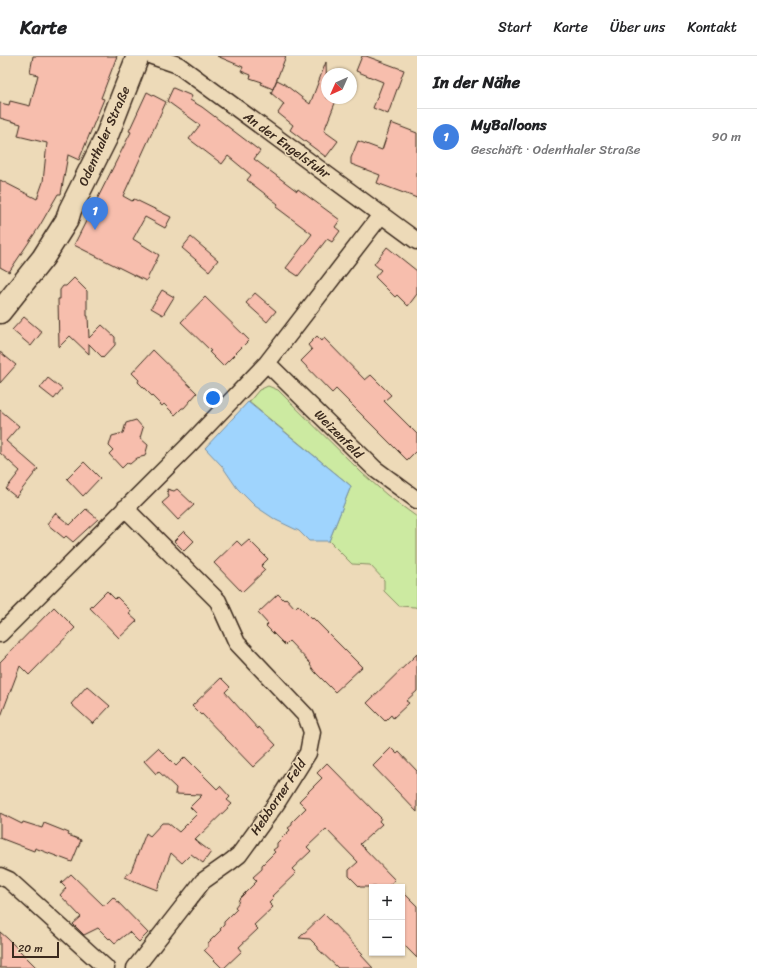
<!DOCTYPE html>
<html lang="de">
<head>
<meta charset="utf-8">
<style>
	:root { --surface:#fff; --page:#f2f2f2; --text:#202124; --muted:#757577; --line:#e0e0e0; --accent:#0b8043 }
	body { margin:0; font-family:Sriracha,sans-serif; background:var(--page); color:var(--text) }
	.controls { position:absolute; right:12px; bottom:12px; display:grid; overflow:hidden; border-radius:0px; box-shadow:0 1px 3px #0004 }
	.controls button { width:36px; height:36px; display:grid; place-items:center; padding:0; border:0; border-bottom:1px solid var(--line); background:var(--surface); color:var(--text); font:20px sans-serif }
	.compass { position:absolute; left:321px; top:12px; width:36px; height:36px; border-radius:50%; background:var(--surface); box-shadow:0 1px 3px #0004; rotate:225deg }
	.scale { position:absolute; left:12px; bottom:10px; width:47px; box-sizing:border-box; padding-left:4px; border:2px solid #3b2a1e; border-top:0; font-size:11px; line-height:14px; white-space:nowrap; color:#3b2a1e; -webkit-text-stroke:3px #eddab8; paint-order:stroke }
	.you { position:absolute; left:213px; top:342px; width:14px; height:14px; margin:-10px; border:3px solid #fff; border-radius:50%; background:#1a73e8; box-shadow:0 0 0 6px #1a73e833 }
	.badge { display:grid; place-items:center; width:26px; height:26px; border-radius:50%; background:var(--accent); color:#fff; font-size:13px; font-weight:700 }
	.pin { position:absolute; translate:-50% -33px; filter:drop-shadow(0 1px 2px #0008) }
	.pin::after { content:''; position:absolute; top:21px; width:14px; height:12px; background:inherit; clip-path:polygon(0 0,100% 0,50% 100%) }
	.list { margin:0; padding:0; list-style:none }
	h2 { display:flex; justify-content:space-between; align-items:center; height:52px; margin:0; padding:0 16px; font-size:17px }
	h2 small { font-size:13px; font-weight:400; color:var(--muted) }
	.list li { display:grid; grid-template-columns:26px 1fr auto; gap:12px; align-items:center; box-sizing:border-box; height:56px; padding:0 16px; border-top:1px solid var(--line) }
	.list b { display:block; font-size:15px; white-space:nowrap }
	.list p { margin:0; font-size:13px; white-space:nowrap; color:var(--muted) }
	.list em { font-size:13px; font-style:normal; color:var(--muted) }
	.map { position:relative; flex:none; width:417px; height:912px; overflow:hidden }
	header { display:flex; align-items:center; gap:24px; box-sizing:border-box; height:56px; padding:0 20px; background:var(--surface); border-bottom:1px solid var(--line) }
	header strong { font-size:19px }
	nav { display:flex; gap:22px; margin-inline-start:auto; font-size:14px }
	main { display:flex }
	aside { flex:1; background:var(--surface) }
	.map>svg:first-child { display:block }
</style>
</head>
<body>
<header>
<strong>Karte</strong>
<nav><a>Start</a><a>Karte</a><a>Über uns</a><a>Kontakt</a></nav>
</header>
<main>
<div class="map">
<svg width="417" height="912" viewBox="0 0 417 912">
	<rect width="100%" height="100%" fill="#eddab8"/>
	<filter id="ink" filterUnits="userSpaceOnUse"><feTurbulence type="fractalNoise" baseFrequency=".025" numOctaves="2"/><feDisplacementMap in="SourceGraphic" scale="8" xChannelSelector="R" yChannelSelector="G"/><feConvolveMatrix kernelMatrix="1 2 1 2 8 2 1 2 1" color-interpolation-filters="sRGB"/></filter>
	<g filter="url(#ink)">
		<path fill="#cceaa1" stroke="#848a60" d="M268,330L278,334L362,417L387,439L417,461V552L415,551L399,550L384,535V524L370,509L352,508L329,485L351,430L249,346L259,334Z"/>
		<path fill="#9fd4fd" stroke="#7790a4" d="M248,346L351,430L329,485H309L299,475L276,464L255,450L237,432L222,410L205,392Z"/>
		<path fill="#f7bead" stroke="#3b2a1e" d="M33,0H117L101,42L104,43L79,104L68,99L61,138H58L39,171L9,216L0,211V124L37,143L43,126L47,87L18,80L21,68L0,62V47L9,49L10,45L30,50L38,19L30,17Z
			M217,0H286L273,33L261,28L262,26L250,22L251,19L241,15L243,11Z
			M362,0H366L404,14L388,58L373,52L383,26L356,15Z
			M326,6L327,42H337L324,75L338,85L326,101L290,74L293,69L278,57L284,48L271,37L277,24L283,27L310,48Z
			M173,32L192,40L190,44L202,51L260,95L254,103L297,135L298,133L340,164L335,171L340,175L332,186L327,183L298,220L286,212L312,178L276,151L278,148L247,124L251,119L228,100L222,108L189,83L200,69L167,45Z
			M147,36L166,46L123,140L132,145L134,143L171,161L165,172L145,161L133,183L159,199L146,225L74,189L131,76L129,75Z
			M391,67L417,77V142L377,127L380,119L351,108V102L358,85L382,94Z
			M191,181L218,204L209,215L182,192Z
			M387,191L417,215V238L408,250L397,239L395,241L375,221L381,214L374,208Z
			M74,222L87,235V260H88L89,282L102,269L115,281V289L103,302L89,288V298L70,280L59,291L58,243H60V234L63,230H66Z
			M162,234L174,241L163,259L151,252Z
			M255,237L276,255L267,266L246,247Z
			M205,241L249,284L223,310L209,296L211,295L181,266Z
			M24,261L42,276L31,290L12,274Z
			M317,280L322,285L324,282L365,324L371,319L391,339L384,345L417,378V394L407,404L336,333L332,337L301,305L312,294L308,289Z
			M153,294L197,337L184,352H182L175,359L164,348L162,350L138,326L139,324L132,317Z
			M0,296L16,309L0,327Z
			M48,322L62,333L54,343L40,332Z
			M0,354L19,370L6,385L38,413L16,441L6,433L20,415L0,397Z
			M136,364L143,372L140,382L148,389L145,400L137,402L130,408L127,407L122,412L109,398L113,394L109,390L112,380L123,377L126,367Z
			M84,406L100,422L83,440L67,423Z
			M167,433L174,435L177,433L194,449L178,464L162,447L169,441Z
			M86,453L98,463L73,486L66,480L64,482L47,468L55,457L70,469Z
			M184,475L194,485L184,495L174,485Z
			M249,484L268,503L261,510L265,514L242,536L214,507L237,485L242,490Z
			M107,535L115,543L117,541L131,555L129,558L137,565L119,582L90,552Z
			M278,538L284,544L286,542L295,552L298,549L312,563L313,562L362,611L335,636L315,616L310,609L311,608L289,585L285,589L266,570L268,568L258,557Z
			M54,551L75,572L29,619L20,610L1,660L0,659V606Z
			M417,598V635L406,645L409,647L393,662L391,659L385,665L367,647Z
			M221,622L230,631L225,636L258,673L259,671L276,689L253,711L202,658L201,659L192,650Z
			M87,630L110,650L93,668L71,648Z
			M158,692L176,710L185,701L217,733L220,730L230,741L227,744L232,748L195,784L211,796L203,807L191,798L182,807L171,797L157,834L124,821L131,815L146,777L150,780L162,767H168L179,776L197,758L190,751L202,739L175,738L176,732L158,715L156,718L144,705Z
			M391,692L397,698L399,696L417,715V756L373,710Z
			M327,707L381,762L379,765L382,768L360,788L395,824L387,831H360L349,820V814L358,806L326,773L307,791L311,795L292,813L296,817L272,840L274,842L269,847L273,851L254,869L258,873L239,891L242,895L224,912H222L204,894L208,891V887L221,874L220,873L224,869V866L237,853L235,851L238,847L239,843L257,825L253,821L262,813V809L275,796L273,794L277,791V787L290,774L288,772L292,769V766L306,752L299,745L322,722L317,717Z
			M0,757L22,768L23,766L42,772L44,767L69,777L68,779L81,784L72,806L35,792L34,795L0,782Z
			M71,818L103,849H105L113,841L148,877L139,886L129,876L115,887L110,882L109,883L98,872L84,879L73,868L81,861L60,839L66,832L61,827Z
			M402,835L417,850V902L402,887Z
			M324,858L363,898L361,899L373,912H338L318,893V891L310,883L299,882Z
			M0,876L7,882L37,912H0Z"/>
		<g fill="none" stroke-linecap="round" stroke-linejoin="round">
			<defs>
				<path id="street" d="M152,0L178,9L417,185
					M381,159L267,307L375,413L417,444
					M125,452L218,545L237,587L306,660L312,676L308,697L276,748L239,799L230,806L203,825L135,912
					M0,578L188,390L267,307
					M0,820L9,824L106,912"/>
				<path id="secondary" d="M0,256L43,202L67,164L70,154L106,82L138,0"/>
			</defs>
			<use href="#street" stroke="#3b2a1e" stroke-width="19"/>
			<use href="#secondary" stroke="#3b2a1e" stroke-width="25"/>
			<use href="#street" stroke="#eddab8" stroke-width="16"/>
			<use href="#secondary" stroke="#eddab8" stroke-width="22"/>
		</g>
	</g>
	<g text-anchor="middle" dominant-baseline="central" stroke-width="3" stroke-linejoin="round" paint-order="stroke">
		<g font-size="13" fill="#3b2a1e" stroke="#eddab8">
			<text transform="translate(104 80) rotate(-66)">Odenthaler Straße</text>
			<text transform="translate(287 89) rotate(36)">An der Engelsfuhr</text>
			<text transform="translate(339 378) rotate(45)">Weizenfeld</text>
			<text transform="translate(278 741) rotate(-56)">Hebborner Feld</text>
		</g>
	</g>
</svg>
<div class="controls">
<button>+</button>
<button>−</button>
</div>
<svg class="compass" viewBox="-18 -18 36 36"><path d="M0-13l5 13h-10z" fill="#e53935"/><path d="M0 13l5-13h-10z" fill="#757577"/></svg>
<div class="scale">20 m</div>
<div class="you"></div>
<div class="pin badge" style="left:95px;top:174px;background:#3f7fe0">1</div>
</div>
<aside>
<h2>In der Nähe<small></small></h2>
<ul class="list">
<li><span class="badge" style="background:#3f7fe0">1</span><div><b>MyBalloons</b><p>Geschäft · Odenthaler Straße</p></div><em>90 m</em></li>
</ul>
</aside>
</main>
</body>
</html>
